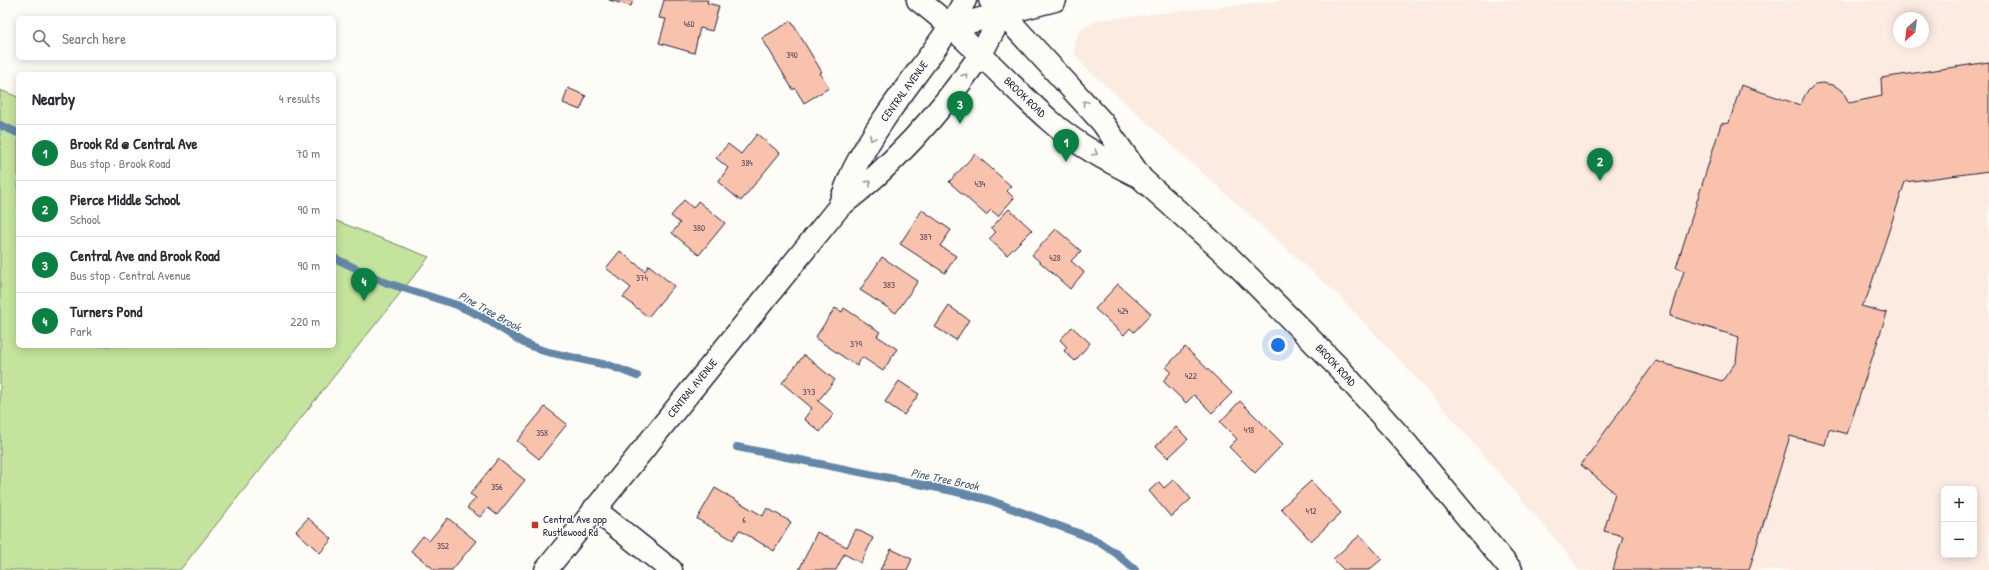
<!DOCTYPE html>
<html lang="en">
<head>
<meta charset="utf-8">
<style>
	:root { --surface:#fff; --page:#f7f7f7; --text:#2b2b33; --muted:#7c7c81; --line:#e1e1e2; --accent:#0b8043 }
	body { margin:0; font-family:"Patrick Hand",sans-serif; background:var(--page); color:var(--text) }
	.controls { position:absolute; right:12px; bottom:12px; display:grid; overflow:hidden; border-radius:6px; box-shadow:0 2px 10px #0003 }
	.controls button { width:36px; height:36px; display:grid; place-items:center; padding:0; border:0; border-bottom:1px solid var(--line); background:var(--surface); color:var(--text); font:20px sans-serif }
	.compass { position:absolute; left:1893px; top:12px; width:36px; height:36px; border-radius:50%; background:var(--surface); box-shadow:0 2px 10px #0003; rotate:208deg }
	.you { position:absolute; left:1278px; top:345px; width:14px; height:14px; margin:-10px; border:3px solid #fff; border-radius:50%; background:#1a73e8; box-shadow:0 0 0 6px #1a73e833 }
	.badge { display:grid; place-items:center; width:26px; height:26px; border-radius:50%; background:var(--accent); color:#fff; font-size:13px; font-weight:700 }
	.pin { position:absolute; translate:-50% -33px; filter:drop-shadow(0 1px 2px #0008) }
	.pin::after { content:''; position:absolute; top:21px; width:14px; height:12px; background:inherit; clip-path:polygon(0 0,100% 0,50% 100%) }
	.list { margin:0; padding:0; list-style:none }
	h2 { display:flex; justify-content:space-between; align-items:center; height:52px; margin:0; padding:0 16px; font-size:17px }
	h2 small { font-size:13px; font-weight:400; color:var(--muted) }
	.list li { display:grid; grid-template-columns:26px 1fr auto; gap:12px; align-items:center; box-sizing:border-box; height:56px; padding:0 16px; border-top:1px solid var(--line) }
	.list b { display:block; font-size:15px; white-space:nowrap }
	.list p { margin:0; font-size:13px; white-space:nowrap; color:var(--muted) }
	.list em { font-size:13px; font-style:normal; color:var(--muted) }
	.icon { flex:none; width:22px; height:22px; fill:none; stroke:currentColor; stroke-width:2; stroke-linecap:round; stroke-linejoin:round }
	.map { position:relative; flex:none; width:1989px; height:570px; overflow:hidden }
	.search { position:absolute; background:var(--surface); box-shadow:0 2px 10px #0003; left:16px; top:16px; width:320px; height:44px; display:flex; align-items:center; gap:10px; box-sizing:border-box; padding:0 14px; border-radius:6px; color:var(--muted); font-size:15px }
	.panel { position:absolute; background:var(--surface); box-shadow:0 2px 10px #0003; left:16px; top:72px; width:320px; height:276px; border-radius:6px }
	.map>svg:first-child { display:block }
</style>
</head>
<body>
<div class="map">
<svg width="1989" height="570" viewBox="0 0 1989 570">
	<rect width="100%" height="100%" fill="#fdfcf7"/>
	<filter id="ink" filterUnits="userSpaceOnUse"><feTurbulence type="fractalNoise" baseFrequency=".025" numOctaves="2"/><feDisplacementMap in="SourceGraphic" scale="8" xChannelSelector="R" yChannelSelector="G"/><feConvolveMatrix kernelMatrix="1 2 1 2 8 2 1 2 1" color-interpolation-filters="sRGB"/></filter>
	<g filter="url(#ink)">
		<path fill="#fcebe1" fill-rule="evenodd" d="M1283,0H1989V570H1579L1569,555L1434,397L1339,296L1084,66L1075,55V44L1078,34L1082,28L1099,20ZM1899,18H1923V42H1899ZM1944,489H1974V555H1944Z"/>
		<path fill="#c4e39c" stroke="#73826c" d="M0,90L18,97V346H334V220L429,257L180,570H0Z"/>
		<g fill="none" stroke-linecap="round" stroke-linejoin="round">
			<path stroke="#6387a8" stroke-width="8" d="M0,125L18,133
				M334,258L387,283L457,305L481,316L524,343L544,351L611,366L637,376
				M737,447L953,491L989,500L1094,539L1117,554L1135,570"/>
		</g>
		<path fill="#f9c2ad" stroke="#22223b" d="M609,0H633L631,6Z
			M664,0H708L707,3L719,6L712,31L700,28L694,53L659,43L666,19L659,18Z
			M791,21L822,72L820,73L829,88L804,103L795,88L793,90L762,38Z
			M1989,62V171L1905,182L1867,297L1861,306L1887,313L1847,434L1829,429L1825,445L1790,436L1749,570H1613L1623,536L1604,531L1615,493L1581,465L1656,361L1722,381L1736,362L1739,337L1670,316L1684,271L1676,268L1721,124L1729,123L1741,85L1800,105L1806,93L1815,84L1823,83L1833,85L1842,90L1849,103L1882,96L1881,78Z
			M568,88L586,96L580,110L563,103Z
			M757,134L780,153L741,201L718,182L728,168L716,158L728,144L741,154Z
			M975,154L1011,186L1007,191L1014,198L998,216L991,210L986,215L949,182Z
			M684,200L693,208L698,201L725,223L699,255L672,233L680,223L671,216Z
			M1009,209L1032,230L1007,255L989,239L996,232L991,228Z
			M922,210L951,230L940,246L956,256L945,273L900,244Z
			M1056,229L1081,251L1071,261L1084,272L1070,289L1032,255Z
			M620,251L645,271L649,265L674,286L648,317L623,297L631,288L606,268Z
			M882,257L918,281L896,313L860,290Z
			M1118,284L1151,314L1134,332L1130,328L1124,335L1095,309Z
			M949,306L969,320L956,340L935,327Z
			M835,308L842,312L844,308L880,332L877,336L897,349L883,371L862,357L857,366L815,338Z
			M1072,327L1090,343L1075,361L1064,351L1067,347L1060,340Z
			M1185,347L1232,393L1212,413L1194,395L1186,403L1163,381L1171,372L1166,367Z
			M804,355L835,380L818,401L834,414L820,432L804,419L812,408L782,383Z
			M899,381L919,394L904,415L885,402Z
			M1240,401L1283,444L1255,473L1229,447L1237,439L1220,422Z
			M545,407L567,424L539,459L517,441Z
			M1176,427L1188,439L1168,458L1156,446Z
			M498,459L525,480L497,515L488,508L480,517L467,508L476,498L470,494Z
			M1174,479L1191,499L1171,517L1149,491L1159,482L1164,488Z
			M1311,481L1341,513L1311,541L1281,508Z
			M715,488L763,516L767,508L791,522L774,551L739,530L733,540L697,519Z
			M308,518L332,539L320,553L296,531Z
			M448,518L476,541L452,570H435L411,551L423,536L429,541Z
			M856,529L873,538L861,563L844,554L836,570H799L817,532L847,547Z
			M1360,535L1382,559L1369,570H1344L1333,559Z
			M891,549L912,559L907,570H880Z"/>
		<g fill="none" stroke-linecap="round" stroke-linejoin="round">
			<defs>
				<path id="street" d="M950,27L1055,0
					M594,509L671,570"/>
				<path id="secondary" d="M839,206C844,194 848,181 854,169C880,118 918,74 950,27
					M546,570L839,207C895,164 940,113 981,54"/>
				<path id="primary" d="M918,0C966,36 1005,81 1049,120C1075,144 1108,161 1140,177
					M990,0L1102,122L1142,179L1229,257L1338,367L1405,442L1511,570
					M950,27L965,0
					M981,54L1009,1"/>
			</defs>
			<use href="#street" stroke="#22223b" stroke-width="25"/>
			<use href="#secondary" stroke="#22223b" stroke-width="25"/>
			<use href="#primary" stroke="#22223b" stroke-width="25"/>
			<use href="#street" stroke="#fdfcf7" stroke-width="22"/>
			<use href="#secondary" stroke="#fdfcf7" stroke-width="22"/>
			<use href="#primary" stroke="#fdfcf7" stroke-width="22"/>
		</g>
		<defs><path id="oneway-chevron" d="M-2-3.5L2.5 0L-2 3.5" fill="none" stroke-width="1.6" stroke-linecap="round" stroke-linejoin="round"/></defs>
		<g stroke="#9a9aa2">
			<use href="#oneway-chevron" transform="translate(965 76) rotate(-55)"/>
			<use href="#oneway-chevron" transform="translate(1085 103) rotate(-131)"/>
			<use href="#oneway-chevron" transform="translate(872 138) rotate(120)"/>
			<use href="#oneway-chevron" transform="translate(1095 153) rotate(31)"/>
			<use href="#oneway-chevron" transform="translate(869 183) rotate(-40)"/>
		</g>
	</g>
	<rect fill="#c8321e" stroke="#fdfcf7" stroke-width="1.5" x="531" y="521" width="8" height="8" rx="2"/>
	<g text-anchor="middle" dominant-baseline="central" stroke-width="3" stroke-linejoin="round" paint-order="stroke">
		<g font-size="9" fill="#584a58">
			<text x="689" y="24">460</text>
			<text x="792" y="55">390</text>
			<text x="747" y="163">384</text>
			<text x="980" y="184">434</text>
			<text x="699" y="228">380</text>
			<text x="926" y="237">387</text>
			<text x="1055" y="258">428</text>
			<text x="642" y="278">374</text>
			<text x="889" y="285">383</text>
			<text x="1123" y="311">424</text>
			<text x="856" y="344">379</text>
			<text x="1191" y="376">422</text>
			<text x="809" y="392">373</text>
			<text x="1249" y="430">418</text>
			<text x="542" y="433">358</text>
			<text x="497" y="487">356</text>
			<text x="1311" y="511">412</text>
			<text x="744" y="520">6</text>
			<text x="443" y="546">352</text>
		</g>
		<g font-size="11" fill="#22223b" stroke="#fdfcf7">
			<text transform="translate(904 91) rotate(-54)">CENTRAL AVENUE</text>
			<text transform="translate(1025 97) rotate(44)">BROOK ROAD</text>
			<text transform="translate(1336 365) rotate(47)">BROOK ROAD</text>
			<text transform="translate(692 388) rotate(-51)">CENTRAL AVENUE</text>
		</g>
		<g font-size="11" fill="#22223b" stroke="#fdfcf7" text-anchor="start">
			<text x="543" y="519">Central Ave opp<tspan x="543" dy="13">Rustlewood Rd</tspan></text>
		</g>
		<g font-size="12" font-style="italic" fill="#485d7a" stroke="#fdfcf7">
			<text transform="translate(490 311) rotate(29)">Pine Tree Brook</text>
			<text transform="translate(945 479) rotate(12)">Pine Tree Brook</text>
		</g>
	</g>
</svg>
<div class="controls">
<button>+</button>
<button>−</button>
</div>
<svg class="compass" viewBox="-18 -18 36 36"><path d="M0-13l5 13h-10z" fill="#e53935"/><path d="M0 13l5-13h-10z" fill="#7c7c81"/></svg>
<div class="you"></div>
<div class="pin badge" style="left:1066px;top:162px">1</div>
<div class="pin badge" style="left:1600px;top:181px">2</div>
<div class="pin badge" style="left:960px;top:124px">3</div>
<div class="pin badge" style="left:364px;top:301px">4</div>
<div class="search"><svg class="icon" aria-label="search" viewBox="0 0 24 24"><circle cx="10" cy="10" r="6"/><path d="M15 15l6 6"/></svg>Search here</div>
<section class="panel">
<h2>Nearby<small>4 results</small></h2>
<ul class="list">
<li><span class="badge">1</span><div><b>Brook Rd @ Central Ave</b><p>Bus stop · Brook Road</p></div><em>70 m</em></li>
<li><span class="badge">2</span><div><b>Pierce Middle School</b><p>School</p></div><em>90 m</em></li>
<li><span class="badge">3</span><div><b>Central Ave and Brook Road</b><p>Bus stop · Central Avenue</p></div><em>90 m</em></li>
<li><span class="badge">4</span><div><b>Turners Pond</b><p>Park</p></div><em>220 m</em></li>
</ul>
</section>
</div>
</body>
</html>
